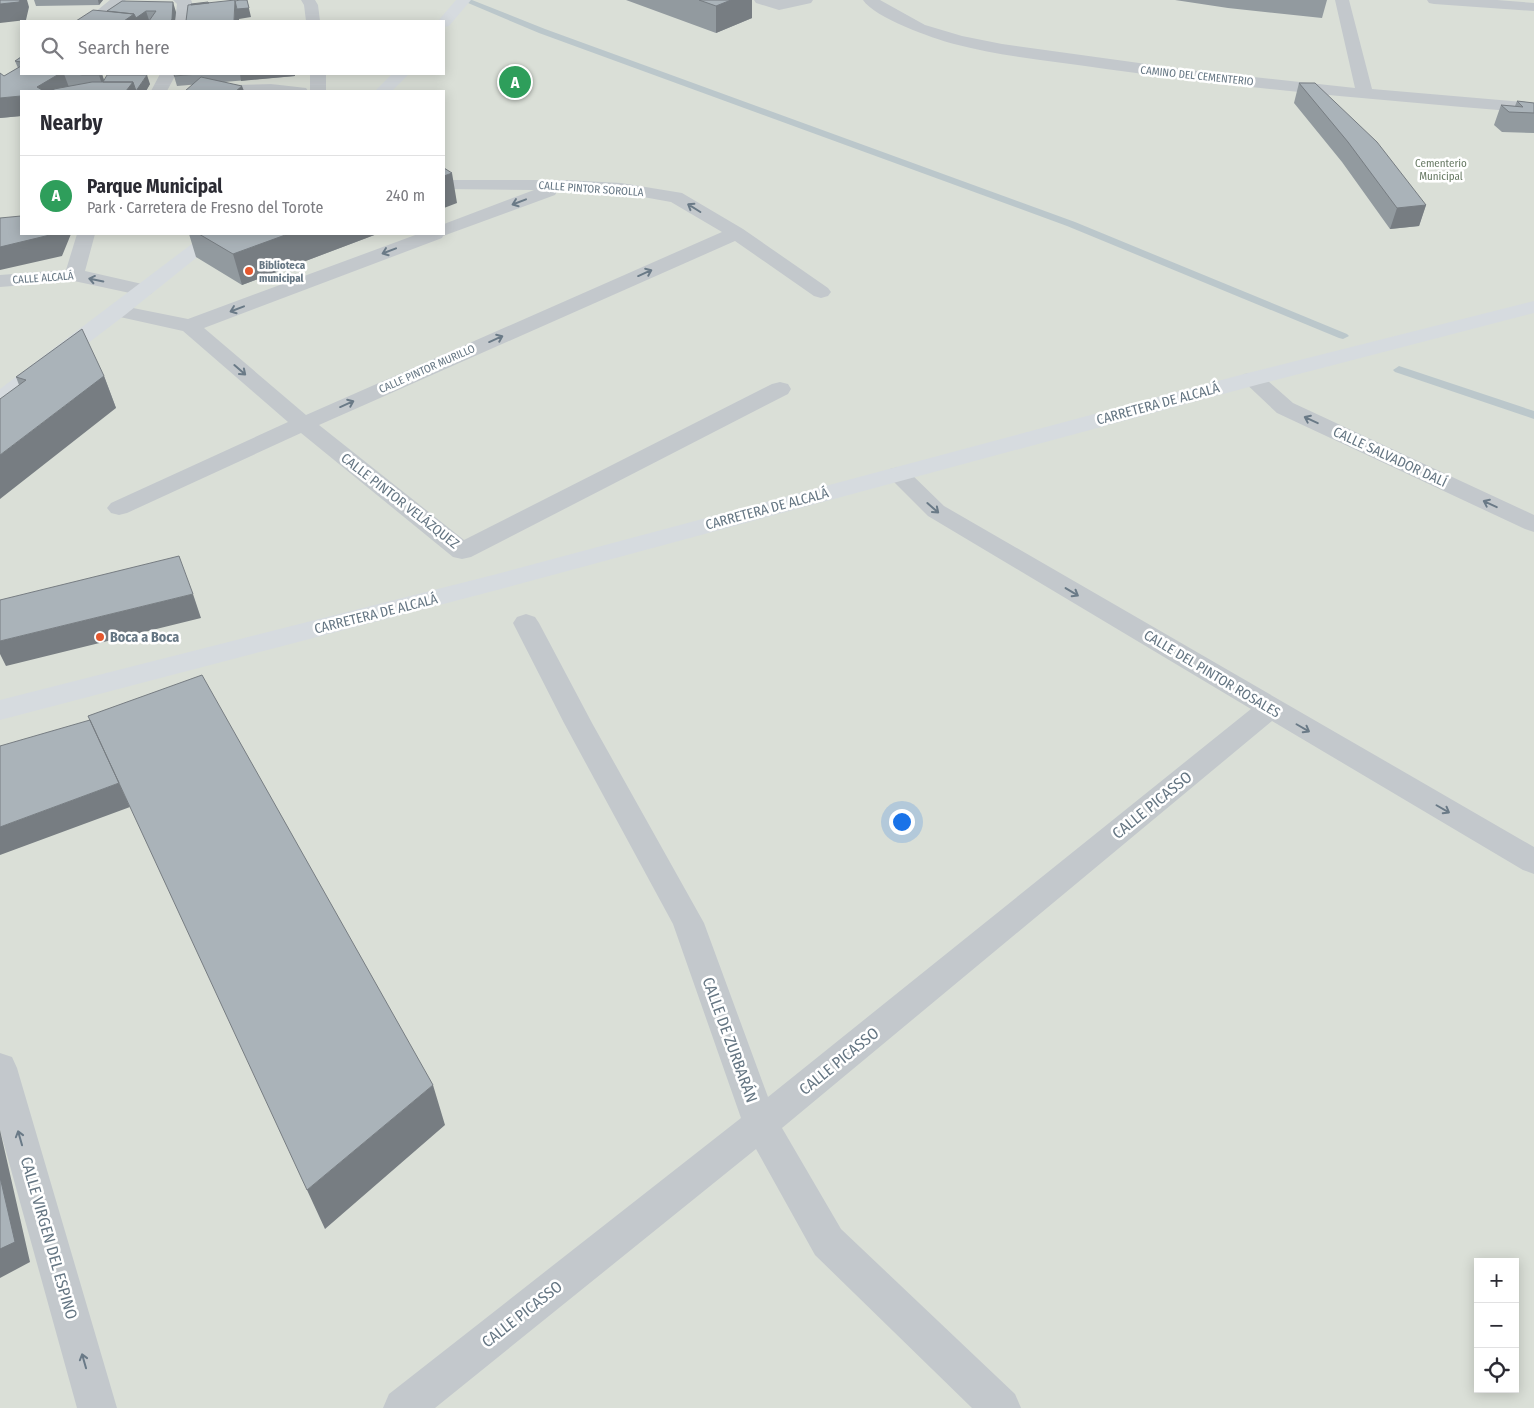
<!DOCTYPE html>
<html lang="en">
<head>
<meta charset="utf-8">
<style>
	:root { --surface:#fff; --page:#f2f2f3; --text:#2b2b33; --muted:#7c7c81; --line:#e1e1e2; --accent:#e4572e }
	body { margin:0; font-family:"Fira Sans Condensed",sans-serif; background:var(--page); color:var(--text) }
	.controls { position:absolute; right:15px; bottom:15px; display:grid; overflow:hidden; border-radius:0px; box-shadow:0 2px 12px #0003 }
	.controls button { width:45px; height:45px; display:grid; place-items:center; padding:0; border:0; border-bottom:1px solid var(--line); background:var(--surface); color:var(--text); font:25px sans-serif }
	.you { position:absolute; left:901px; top:821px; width:18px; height:18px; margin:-12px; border:4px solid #fff; border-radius:50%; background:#1a73e8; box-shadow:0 0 0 8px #1a73e833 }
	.badge { display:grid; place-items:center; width:32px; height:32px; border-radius:50%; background:var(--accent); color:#fff; font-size:16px; font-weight:700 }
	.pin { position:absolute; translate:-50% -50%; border:2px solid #fff; box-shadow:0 1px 5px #0006 }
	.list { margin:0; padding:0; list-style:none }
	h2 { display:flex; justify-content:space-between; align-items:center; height:65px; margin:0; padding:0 20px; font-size:21px }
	h2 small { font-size:16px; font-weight:400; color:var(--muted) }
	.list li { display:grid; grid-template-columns:32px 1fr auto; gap:15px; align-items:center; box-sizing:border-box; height:80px; padding:0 20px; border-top:1px solid var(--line) }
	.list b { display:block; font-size:19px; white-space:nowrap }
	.list p { margin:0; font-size:16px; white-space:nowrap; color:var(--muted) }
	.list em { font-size:16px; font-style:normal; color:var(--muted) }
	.icon { flex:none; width:28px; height:28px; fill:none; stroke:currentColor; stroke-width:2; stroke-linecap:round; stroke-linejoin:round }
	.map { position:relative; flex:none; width:1534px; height:1408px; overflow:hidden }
	.search { position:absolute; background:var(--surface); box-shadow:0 2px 12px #0003; left:20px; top:20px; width:425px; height:55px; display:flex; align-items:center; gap:12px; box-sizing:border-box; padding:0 18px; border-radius:0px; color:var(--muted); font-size:19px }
	.panel { position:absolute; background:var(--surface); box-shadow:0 2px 12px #0003; left:20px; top:90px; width:425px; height:145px; border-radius:0px }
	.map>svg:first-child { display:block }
</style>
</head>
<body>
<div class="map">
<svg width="1534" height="1408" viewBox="0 0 1534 1408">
	<rect width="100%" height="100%" fill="#fafaf8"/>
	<path fill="#dadfd7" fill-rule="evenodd" d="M0,0H1534V1408H0ZM21,21H444V74H21ZM21,91H444V234H21ZM1478,1262H1515V1389H1478Z"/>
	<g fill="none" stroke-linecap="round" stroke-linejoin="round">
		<path fill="#bbc7cb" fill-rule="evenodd" d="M461,0H472L545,29L1075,222L1347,334L1349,336L1343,339L1339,338L1067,226L539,33Z
			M1399,366L1534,411V419L1395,372L1393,370Z"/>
		<path fill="#c3c8cc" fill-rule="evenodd" d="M110,0H126L100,21H84Z
			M173,0H191L192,2L189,21H175L177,4Z
			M301,0H315L318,5L320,21H306L304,5Z
			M754,0H813L811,3L779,10L756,3Z
			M863,0H880L925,25L962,36L1002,44L1197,71L1355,88L1335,0H1349L1372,89L1534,103V113C1391,101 1248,89 1106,69C1055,61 1003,57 954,44C932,38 875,18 863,0Z
			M1427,0H1497L1534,3V11L1434,4L1429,3Z
			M160,74H176L167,91H151Z
			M310,74H326V91H310Z
			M271,84L306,88L308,91H194L196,88L202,86Z
			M452,180H564L621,183L682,193L743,229L828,288L831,292L828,296L821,298L814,296L735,241L319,425L464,540L772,384L780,382L788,384L791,389L788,394L471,557L462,559L453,557L301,433L127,513L119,515L111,513L107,508L111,503L288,422L183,331L111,315L108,311L111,307L118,305L188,319L418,234H444V224L534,190L446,189L444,184L446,181ZM558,190L621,193L671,202L722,232L306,415L204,328L442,238L443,236L555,195Z
			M77,234H95L85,271L151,286L154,290L151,294L144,296L74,281L0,287V275L66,270Z
			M1252,373L1260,374L1293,403L1534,515V532L1525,529L1277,413L1241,379L1244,374Z
			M898,467L906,469L944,506L1534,847V874L1523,870L1272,721L782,1128L841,1229L1015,1394L1021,1408H972L815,1255L756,1149L435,1408H383L389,1394L741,1118L673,924L564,723L513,623L517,617L526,614L535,617L539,623L592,723L704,923L768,1097L1251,709L928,516L886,474L890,469Z
			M0,1053L12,1057L17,1068L117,1408H77L0,1130Z"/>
		<path fill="#d6dbdf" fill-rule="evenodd" d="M456,0H471L449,26L444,27V21H438Z
			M392,74H409L392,91H375Z
			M205,234H226L125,315L8,404L0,406V389Z
			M1534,301V313L1260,384L497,590L0,720V700L497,574L1244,374Z"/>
	</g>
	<path fill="#929a9f" d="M34,0H103L99,5L36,6Z
		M626,0H752V18L716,33Z
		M1175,0H1327L1322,18L1228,8Z
		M122,1L176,12L175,21H149V20L147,21H76L107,11Z
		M21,57V74H102L104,80L150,84L146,91H21V116L0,118V73L4,76L18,68L15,61Z
		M175,74H295V76L177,86L174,76Z
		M1299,83L1426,205L1419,226L1390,229L1342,162L1294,103Z
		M1517,101L1534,103V133L1502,132L1494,125L1501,105L1515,106Z
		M189,234H377L242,285L196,257Z
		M104,376L116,408L19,385L16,377Z"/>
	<path fill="#777d82" d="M20,0H27L29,7L26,20L0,23V4Z
		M98,0H103L99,5Z
		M235,0L237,9L247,0L251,17L239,19V21H234Z
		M731,0H752V18L716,33V6Z
		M173,2L176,12L175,21H171Z
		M146,11L149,20L147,21H124L134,14Z
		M59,74H64L70,90L69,91H39L37,87Z
		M100,74H102L107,90L104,91L99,75Z
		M240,74H295V76L241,81Z
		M147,75L150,84L146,91H136Z
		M133,82L136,91H126Z
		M242,86L244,91H236Z
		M21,96V116L0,118V98Z
		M452,173L457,203L444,208V176Z
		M1426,205L1419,226L1390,229L1397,208Z
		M21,234H71L62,256L0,270V247Z
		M288,234H377L242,285L233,254Z
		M104,376L116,408L0,499V455Z
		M193,594L201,618L6,666L0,654V641Z
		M119,783L130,807L0,855V827Z
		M433,1085L445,1125L325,1229L307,1190Z
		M0,1130L30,1262L0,1278Z"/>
	<path fill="#aab3b9" stroke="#777d82" d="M0,0H20L19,2L0,4Z
		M235,0L234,21H186L188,5Z
		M240,0H247L249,8L237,9L235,1Z
		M699,0H731L716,6Z
		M122,1L173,2L172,19L171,21H149L156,11H146L136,18L134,14L107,11Z
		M208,2L209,3L191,5V4Z
		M93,10L134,14L124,21H76Z
		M21,57V62L15,61Z
		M21,66V74H59L37,87L44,91H21V96L0,98V73L4,76Z
		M77,74H100L99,75H82Z
		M175,74H199L174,76Z
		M107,75H147L136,91L133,82H103Z
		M201,77L242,86L236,91H185Z
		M92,82H133L126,91H53L54,89Z
		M1299,83H1315L1377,142L1426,205L1397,208L1348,142Z
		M1517,101L1534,103V113L1509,112L1501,105L1523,107Z
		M444,168L452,173L444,176Z
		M21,216V234H54L0,247V218Z
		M199,234H288L233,254Z
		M82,329L104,376L0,455V399L26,380L16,377Z
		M179,556L193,594L0,641V600Z
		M202,675L433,1085L307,1190L88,716Z
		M90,720L119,783L0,827V746Z
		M0,1177L15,1242L0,1249Z"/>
	<defs><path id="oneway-shaft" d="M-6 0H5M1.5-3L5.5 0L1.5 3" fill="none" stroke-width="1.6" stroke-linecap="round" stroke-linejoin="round" transform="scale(1.25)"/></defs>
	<g stroke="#6a7a87">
		<use href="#oneway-shaft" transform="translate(519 202) rotate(159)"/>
		<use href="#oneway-shaft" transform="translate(694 208) rotate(-148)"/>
		<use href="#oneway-shaft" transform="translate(389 251) rotate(159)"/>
		<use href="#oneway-shaft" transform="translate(645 273) rotate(-24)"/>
		<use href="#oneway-shaft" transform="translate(96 280) rotate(-168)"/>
		<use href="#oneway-shaft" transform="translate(237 309) rotate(159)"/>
		<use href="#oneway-shaft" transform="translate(496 339) rotate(-24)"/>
		<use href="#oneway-shaft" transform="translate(240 370) rotate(41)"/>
		<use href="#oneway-shaft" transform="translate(347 404) rotate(-24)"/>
		<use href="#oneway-shaft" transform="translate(1311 420) rotate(-155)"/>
		<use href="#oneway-shaft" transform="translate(1490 504) rotate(-155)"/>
		<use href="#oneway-shaft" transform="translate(933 508) rotate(41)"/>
		<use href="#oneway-shaft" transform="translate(1072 592) rotate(31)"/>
		<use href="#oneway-shaft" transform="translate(1303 728) rotate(30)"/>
		<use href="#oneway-shaft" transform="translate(1443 809) rotate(30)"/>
		<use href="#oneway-shaft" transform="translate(20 1138) rotate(-106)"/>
		<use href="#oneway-shaft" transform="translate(84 1361) rotate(-106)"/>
	</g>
	<g fill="#e4572e" stroke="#fff" stroke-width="2">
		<circle cx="249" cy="271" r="5"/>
		<circle cx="100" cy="637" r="5"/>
	</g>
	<g text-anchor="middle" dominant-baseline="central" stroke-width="5" stroke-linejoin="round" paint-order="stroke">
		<g font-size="11" fill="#657683" stroke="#fff">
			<text transform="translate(1197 76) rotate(6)">CAMINO DEL CEMENTERIO</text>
			<text transform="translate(591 189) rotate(4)">CALLE PINTOR SOROLLA</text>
			<text transform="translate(43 278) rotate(-4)">CALLE ALCALÁ</text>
			<text transform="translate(427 369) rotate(-24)">CALLE PINTOR MURILLO</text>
		</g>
		<g font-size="11" fill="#687a64" stroke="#fff">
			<text x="1441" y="163">Cementerio<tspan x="1441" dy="13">Municipal</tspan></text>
		</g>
		<g font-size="11" font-weight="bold" fill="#657683" stroke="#fff" text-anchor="start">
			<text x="259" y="265">Biblioteca<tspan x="259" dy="13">municipal</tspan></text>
		</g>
		<g font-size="14" fill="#657683" stroke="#fff">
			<text transform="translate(1158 404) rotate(-15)">CARRETERA DE ALCALÁ</text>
			<text transform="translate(1390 457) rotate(25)">CALLE SALVADOR DALÍ</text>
			<text transform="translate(400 501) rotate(38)">CALLE PINTOR VELÁZQUEZ</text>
			<text transform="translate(767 509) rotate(-15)">CARRETERA DE ALCALÁ</text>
			<text transform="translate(376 614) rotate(-14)">CARRETERA DE ALCALÁ</text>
			<text transform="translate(1212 674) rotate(31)">CALLE DEL PINTOR ROSALES</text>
		</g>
		<g font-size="14" font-weight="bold" fill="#657683" stroke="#fff" text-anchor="start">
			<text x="110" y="637">Boca a Boca</text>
		</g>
		<g font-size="16" fill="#657683" stroke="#fff">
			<text transform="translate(1152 805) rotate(-39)">CALLE PICASSO</text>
			<text transform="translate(730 1040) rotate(70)">CALLE DE ZURBARÁN</text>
			<text transform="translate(839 1061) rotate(-39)">CALLE PICASSO</text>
			<text transform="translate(49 1238) rotate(74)">CALLE VIRGEN DEL ESPINO</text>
			<text transform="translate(522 1314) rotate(-38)">CALLE PICASSO</text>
		</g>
	</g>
</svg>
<div class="controls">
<button>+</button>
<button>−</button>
<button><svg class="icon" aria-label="locate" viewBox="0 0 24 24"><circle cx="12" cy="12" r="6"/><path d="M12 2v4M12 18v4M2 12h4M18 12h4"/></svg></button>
</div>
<div class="you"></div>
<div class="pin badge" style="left:515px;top:82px;background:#2e9e5b">A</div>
<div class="search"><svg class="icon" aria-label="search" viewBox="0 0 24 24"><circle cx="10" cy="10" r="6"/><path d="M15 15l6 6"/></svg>Search here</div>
<section class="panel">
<h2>Nearby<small></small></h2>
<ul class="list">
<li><span class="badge" style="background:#2e9e5b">A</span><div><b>Parque Municipal</b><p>Park · Carretera de Fresno del Torote</p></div><em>240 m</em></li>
</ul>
</section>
</div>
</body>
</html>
